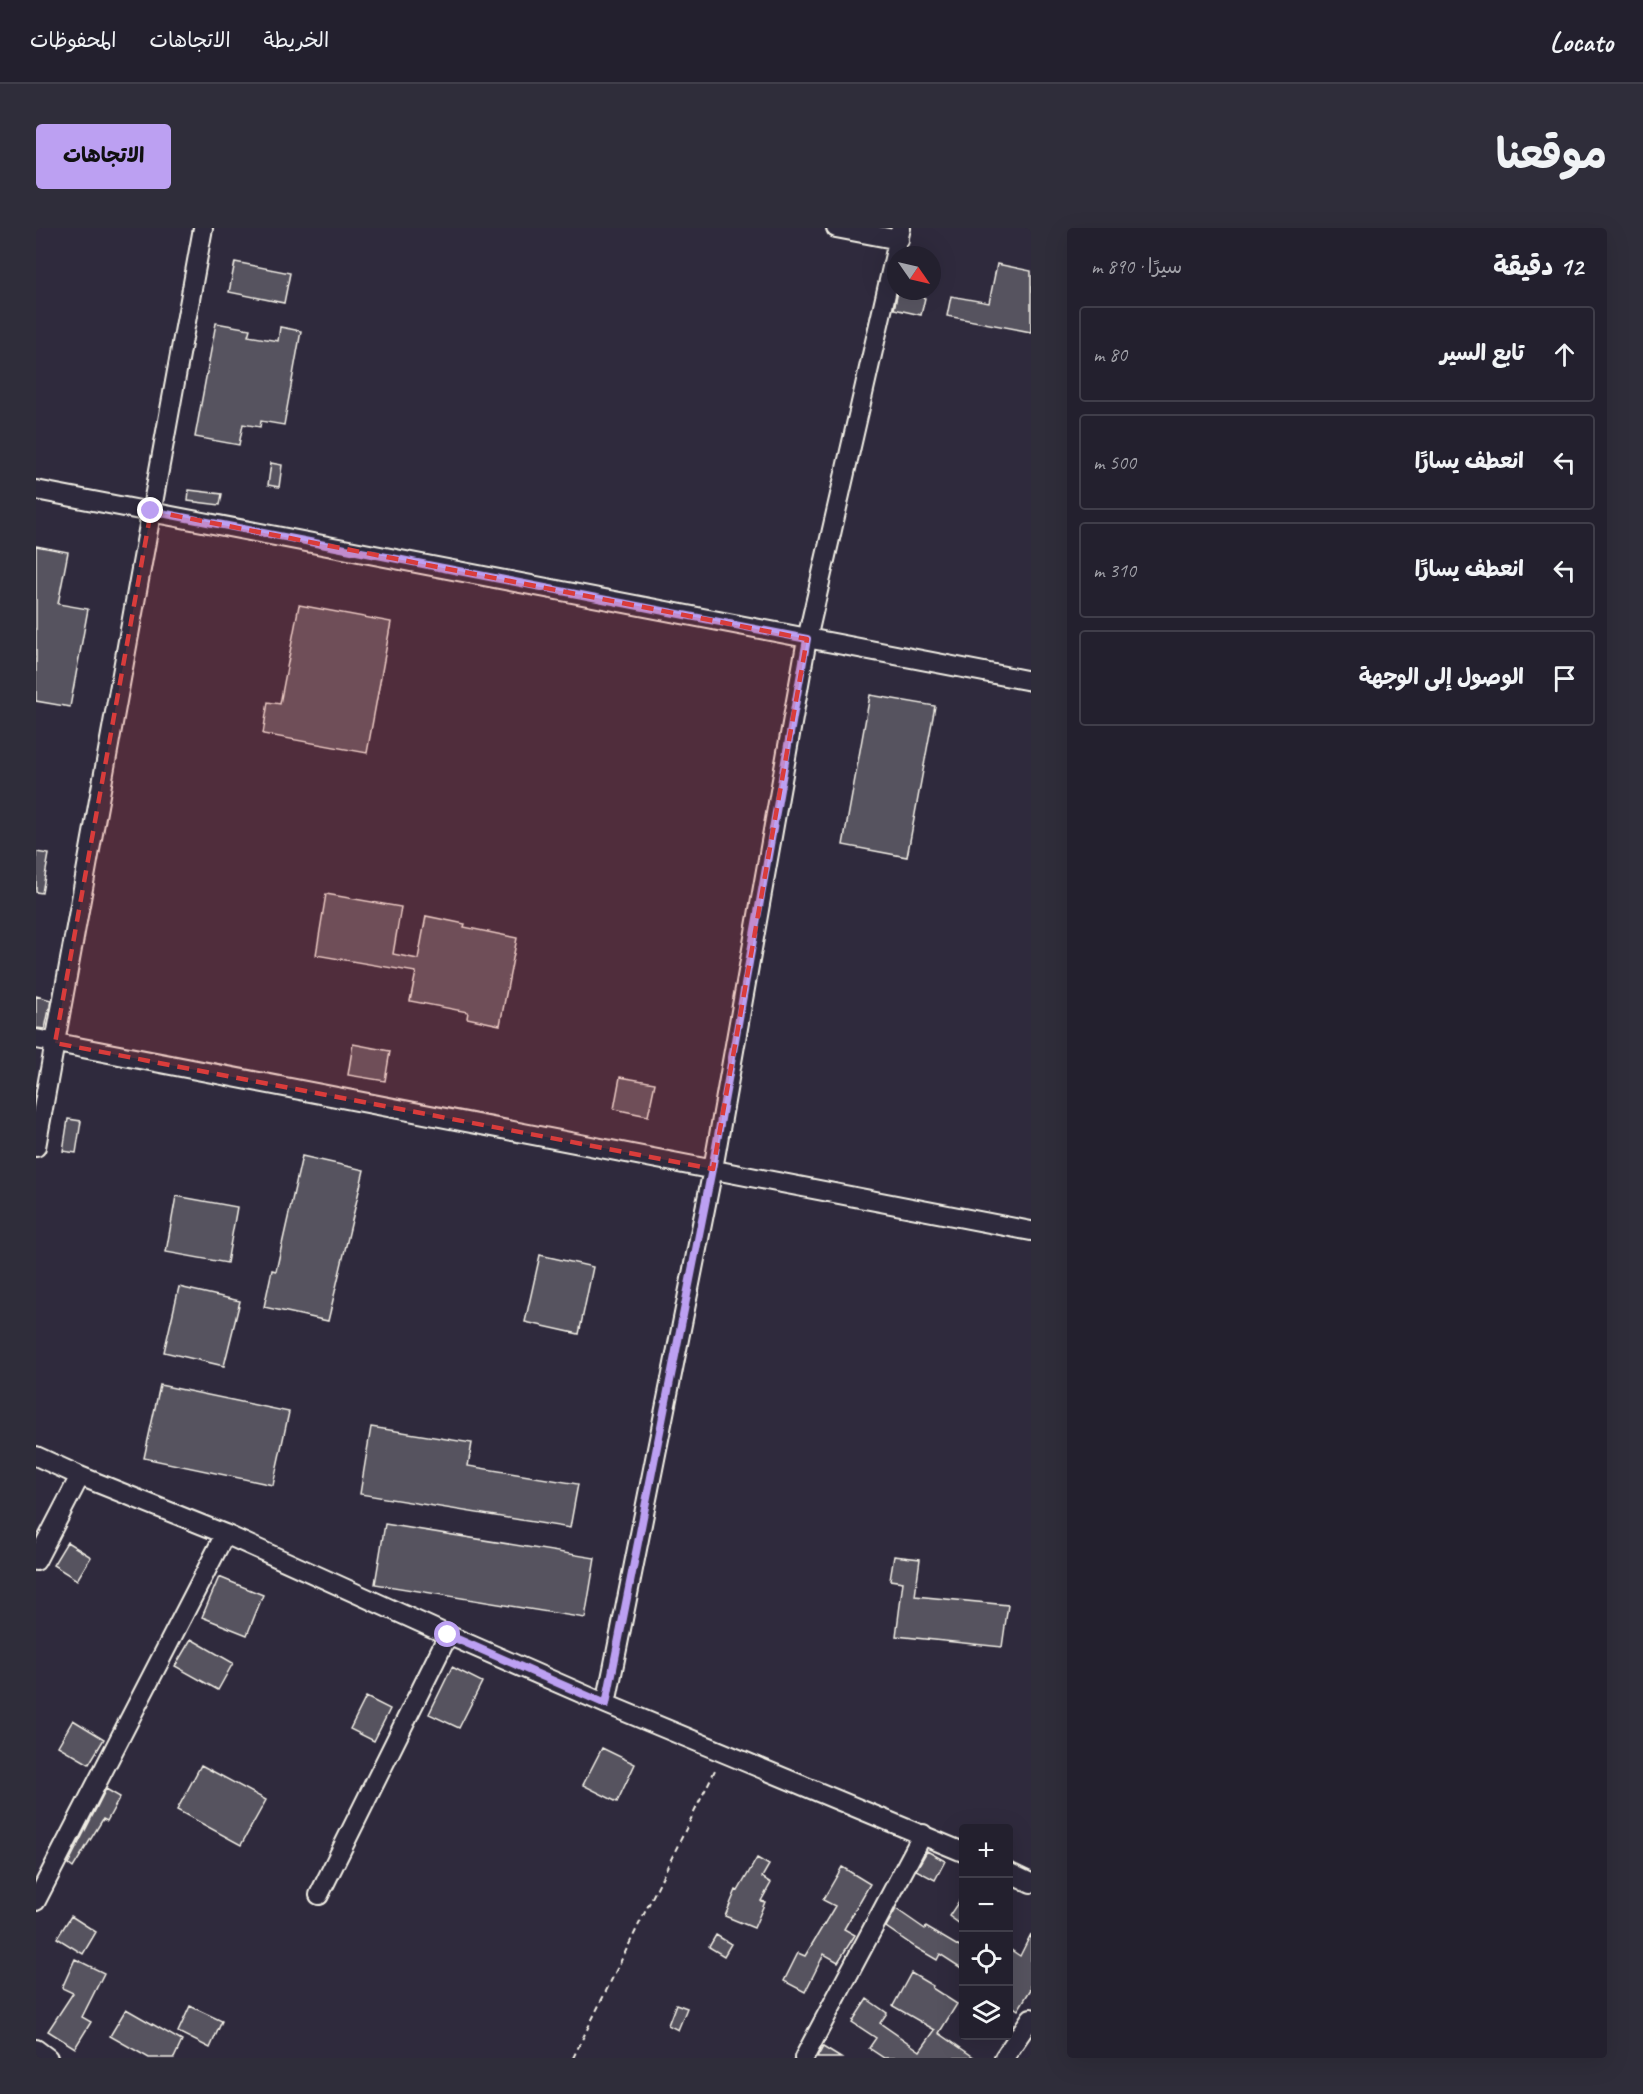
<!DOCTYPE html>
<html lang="ar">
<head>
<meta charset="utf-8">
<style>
	:root { --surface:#23202e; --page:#2f2d3a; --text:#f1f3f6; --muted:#a3a3aa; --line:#403e4a; --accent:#bca0f2 }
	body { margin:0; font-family:Caveat,"Playpen Sans Arabic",sans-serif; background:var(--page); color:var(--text); direction:rtl }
	.controls { position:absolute; right:18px; bottom:18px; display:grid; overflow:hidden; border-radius:6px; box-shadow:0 6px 24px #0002 }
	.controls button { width:54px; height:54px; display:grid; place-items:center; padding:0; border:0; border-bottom:2px solid var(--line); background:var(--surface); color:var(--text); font:30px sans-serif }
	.compass { position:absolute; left:851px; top:18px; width:54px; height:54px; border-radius:50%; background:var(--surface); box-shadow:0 6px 24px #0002; rotate:124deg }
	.stop { position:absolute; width:18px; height:18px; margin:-14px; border:4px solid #bca0f2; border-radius:50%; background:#fff }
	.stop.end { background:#bca0f2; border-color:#fff; box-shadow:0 2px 6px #0008 }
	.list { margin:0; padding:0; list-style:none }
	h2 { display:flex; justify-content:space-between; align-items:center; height:78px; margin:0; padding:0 24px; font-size:26px }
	h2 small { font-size:20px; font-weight:400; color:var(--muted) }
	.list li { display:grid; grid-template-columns:39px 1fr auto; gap:18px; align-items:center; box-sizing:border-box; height:96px; margin:0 12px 12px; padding:0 12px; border:2px solid var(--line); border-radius:6px }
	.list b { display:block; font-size:22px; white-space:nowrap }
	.list em { font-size:20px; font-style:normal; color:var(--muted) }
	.icon { flex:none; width:33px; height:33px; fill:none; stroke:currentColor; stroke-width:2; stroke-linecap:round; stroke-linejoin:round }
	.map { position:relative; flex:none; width:995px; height:1830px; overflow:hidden; direction:ltr; border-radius:6px }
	header { display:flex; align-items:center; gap:36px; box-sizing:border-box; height:84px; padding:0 30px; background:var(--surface); border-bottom:2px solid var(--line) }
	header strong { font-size:28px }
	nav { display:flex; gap:33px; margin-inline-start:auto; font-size:21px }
	.intro { display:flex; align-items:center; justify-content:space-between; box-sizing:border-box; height:144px; padding:0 36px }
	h1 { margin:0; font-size:42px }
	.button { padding:15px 27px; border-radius:6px; background:var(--accent); color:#111; font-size:21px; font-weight:700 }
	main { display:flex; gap:36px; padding:0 36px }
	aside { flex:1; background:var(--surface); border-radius:6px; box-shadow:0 6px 24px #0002 }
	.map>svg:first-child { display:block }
</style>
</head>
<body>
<header>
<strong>Locato</strong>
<nav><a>الخريطة</a><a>الاتجاهات</a><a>المحفوظات</a></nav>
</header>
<div class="intro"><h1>موقعنا</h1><a class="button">الاتجاهات</a></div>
<main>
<aside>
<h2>12 دقيقة<small>سيرًا · 890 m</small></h2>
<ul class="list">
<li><svg class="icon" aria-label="ahead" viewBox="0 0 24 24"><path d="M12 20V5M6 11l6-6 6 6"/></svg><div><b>تابع السير</b></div><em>80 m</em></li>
<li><svg class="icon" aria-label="left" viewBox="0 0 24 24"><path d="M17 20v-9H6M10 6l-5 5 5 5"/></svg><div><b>انعطف يسارًا</b></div><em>500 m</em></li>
<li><svg class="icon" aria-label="left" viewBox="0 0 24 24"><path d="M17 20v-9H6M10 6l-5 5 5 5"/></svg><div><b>انعطف يسارًا</b></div><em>310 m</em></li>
<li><svg class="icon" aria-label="arrive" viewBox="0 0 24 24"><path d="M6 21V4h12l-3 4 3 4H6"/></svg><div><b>الوصول إلى الوجهة</b></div></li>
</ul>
</aside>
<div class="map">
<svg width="995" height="1830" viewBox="0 0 995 1830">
	<rect width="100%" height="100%" fill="#2f2a3d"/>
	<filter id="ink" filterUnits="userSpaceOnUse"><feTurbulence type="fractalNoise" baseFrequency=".0167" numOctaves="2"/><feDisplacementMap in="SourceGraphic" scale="12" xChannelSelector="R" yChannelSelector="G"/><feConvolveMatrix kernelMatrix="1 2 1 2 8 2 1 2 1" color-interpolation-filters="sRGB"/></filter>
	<g filter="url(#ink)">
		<path fill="#56525f" stroke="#f4f1e8" stroke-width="1.5" d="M199,34L254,45L248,75L193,64Z
			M961,36L995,43V104L911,88L915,68L953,75Z
			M862,64L889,70L885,87L858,81Z
			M180,95L214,101L212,108L242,113L244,99L265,103L248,197L225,193L224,199L207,196L203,217L159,209Z
			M235,235L246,237L243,259L232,257Z
			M153,262L186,266L184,277L152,273Z
			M0,318L32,324L22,376L52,381L34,479L0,473Z
			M263,377L355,394L331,525L227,506L232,474L244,476Z
			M834,467L899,478L871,629L807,617Z
			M0,624L13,626L6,665L0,664Z
			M290,666L365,679L357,726L382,731L390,688L429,696L428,699L481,710L464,797L431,790L432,784L374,773L380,744L280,727Z
			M0,768L15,772L9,801L0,800Z
			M317,816L354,823L349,853L312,847Z
			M584,849L619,855L612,888L578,881Z
			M32,891L45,893L40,925L27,923Z
			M266,928L328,942L292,1093L228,1079L236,1042L240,1043Z
			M140,968L201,979L191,1035L130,1024Z
			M504,1027L557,1039L543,1106L489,1094Z
			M143,1059L204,1073L188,1138L128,1124Z
			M124,1157L253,1184L237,1257L108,1230Z
			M335,1199L436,1215L432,1238L542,1256L534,1300L324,1266Z
			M349,1296L559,1330L549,1390L339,1356Z
			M31,1314L55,1329L41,1352L17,1337Z
			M858,1328L884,1331L879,1368L972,1377L966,1419L860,1408L867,1354L854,1352Z
			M183,1349L227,1367L211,1407L166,1389Z
			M155,1411L197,1435L182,1462L139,1438Z
			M416,1439L446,1454L423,1500L393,1486Z
			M330,1469L354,1481L338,1513L314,1501Z
			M37,1492L68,1511L53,1536L22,1518Z
			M566,1520L599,1536L581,1574L547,1557Z
			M165,1537L230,1572L205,1617L141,1582Z
			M70,1561L84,1569L71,1593L67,1591L37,1640L32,1636Z
			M891,1623L909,1633L899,1652L880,1642Z
			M721,1630L733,1637L726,1649L735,1655L725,1673L729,1674L718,1700L689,1688L700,1662L702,1663Z
			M806,1639L834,1656L808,1701L819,1707L802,1734L788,1726L769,1764L748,1753L762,1725L769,1728L799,1678L787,1672Z
			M927,1667V1698L913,1688Z
			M860,1681L889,1701L890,1699L927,1721V1741L904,1726L901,1732L879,1719L850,1699Z
			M35,1688L60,1704L47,1726L21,1710Z
			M995,1706V1761L982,1782L972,1775V1720L984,1728Z
			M680,1707L695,1716L688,1728L673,1719Z
			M39,1731L68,1745L46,1789L55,1794L39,1820L12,1803L37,1765L26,1760Z
			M875,1745L897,1758L896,1760L921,1776L903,1805L939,1830H848L833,1820L840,1810L816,1794L831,1771L851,1785L844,1795L884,1823L899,1802L857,1778Z
			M640,1776L651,1780L642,1802L632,1797Z
			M154,1778L186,1793L174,1820L142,1804Z
			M90,1781L146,1813L138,1830H113L74,1808Z
			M787,1819L805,1830H781Z"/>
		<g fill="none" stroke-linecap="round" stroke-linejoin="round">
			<defs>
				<path id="minor" d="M800,0L863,12
					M0,262L995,453
					M0,811L995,1003
					M0,919L167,0
					M0,1228L44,1248L189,1306L412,1407L570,1476L927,1624
					M0,1333L44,1248
					M570,1476L677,941L771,411L865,0
					M972,1644L995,1655
					M283,1667L412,1407
					M0,1673L189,1306
					M0,1821L12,1830
					M768,1830L887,1606
					M968,1830L995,1790"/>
			</defs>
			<use href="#minor" stroke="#f4f1e8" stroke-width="22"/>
			<path stroke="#f4f1e8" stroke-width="2" stroke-dasharray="6 4.5" stroke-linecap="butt" d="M537,1830L680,1540"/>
			<use href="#minor" stroke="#2f2a3d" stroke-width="18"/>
		</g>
	</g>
	<g fill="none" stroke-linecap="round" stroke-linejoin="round" filter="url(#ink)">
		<path stroke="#bca0f2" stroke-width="8" d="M115,283L771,411L676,941L570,1476L412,1407"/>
	</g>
	<path fill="#d93c3b" fill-opacity="0.2" stroke="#d93c3b" stroke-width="4.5" stroke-dasharray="12 8" stroke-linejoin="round" d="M115,283L771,411L677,941L19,815Z"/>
</svg>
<div class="controls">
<button>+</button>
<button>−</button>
<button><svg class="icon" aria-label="locate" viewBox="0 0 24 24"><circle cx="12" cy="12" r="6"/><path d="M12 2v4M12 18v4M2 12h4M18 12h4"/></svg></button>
<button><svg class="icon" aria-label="layers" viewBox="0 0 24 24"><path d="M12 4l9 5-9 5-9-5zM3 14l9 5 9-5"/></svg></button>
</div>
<svg class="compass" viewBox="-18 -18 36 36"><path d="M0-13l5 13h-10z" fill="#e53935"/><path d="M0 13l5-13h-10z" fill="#a3a3aa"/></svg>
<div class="stop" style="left:412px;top:1407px"></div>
<div class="stop end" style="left:115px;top:283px"></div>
</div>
</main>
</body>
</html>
